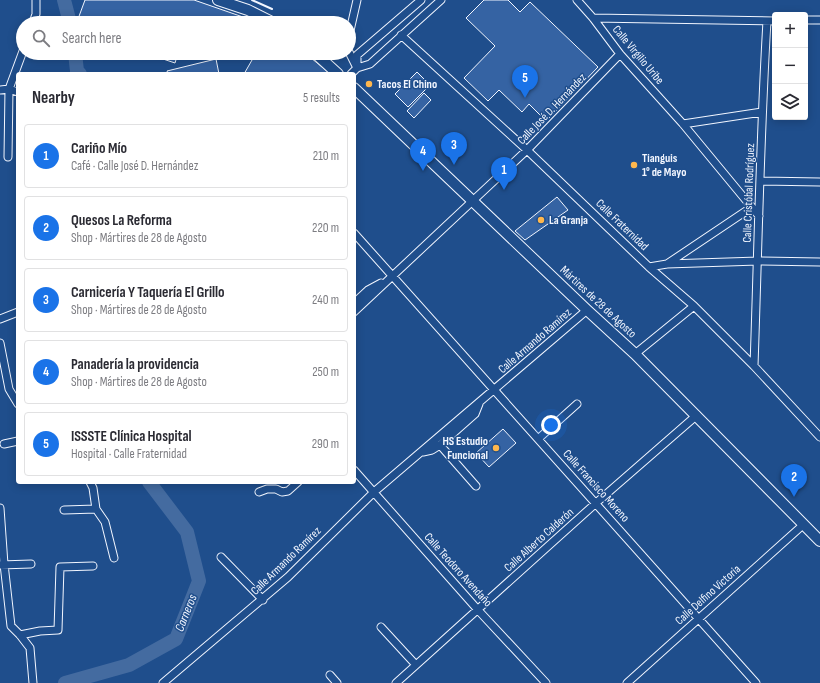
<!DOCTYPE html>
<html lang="en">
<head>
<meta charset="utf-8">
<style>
	:root { --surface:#fff; --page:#f2f2f3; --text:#2b2b33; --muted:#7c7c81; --line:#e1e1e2; --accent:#1a73e8 }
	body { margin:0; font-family:"Sofia Sans Condensed",sans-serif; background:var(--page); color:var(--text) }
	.controls { position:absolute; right:12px; top:12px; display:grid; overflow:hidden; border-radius:4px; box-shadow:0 2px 10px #0003 }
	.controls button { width:36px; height:36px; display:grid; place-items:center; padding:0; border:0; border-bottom:1px solid var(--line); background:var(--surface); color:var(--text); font:20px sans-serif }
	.you { position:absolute; left:551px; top:425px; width:14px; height:14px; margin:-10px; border:3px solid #fff; border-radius:50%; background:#1a73e8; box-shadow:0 0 0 6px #1a73e833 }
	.badge { display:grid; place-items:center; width:26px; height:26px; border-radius:50%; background:var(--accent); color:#fff; font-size:13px; font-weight:700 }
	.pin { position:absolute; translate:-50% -33px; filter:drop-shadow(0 1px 2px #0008) }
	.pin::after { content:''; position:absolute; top:21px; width:14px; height:12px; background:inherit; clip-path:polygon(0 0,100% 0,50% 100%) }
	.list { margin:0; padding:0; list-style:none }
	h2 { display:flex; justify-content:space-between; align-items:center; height:52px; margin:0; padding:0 16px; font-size:17px }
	h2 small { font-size:13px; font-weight:400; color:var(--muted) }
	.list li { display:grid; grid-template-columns:26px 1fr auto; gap:12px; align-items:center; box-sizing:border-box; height:64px; margin:0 8px 8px; padding:0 8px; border:1px solid var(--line); border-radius:4px }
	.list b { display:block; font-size:15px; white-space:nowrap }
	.list p { margin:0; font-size:13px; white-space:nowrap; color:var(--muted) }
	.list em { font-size:13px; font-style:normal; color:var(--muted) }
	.icon { flex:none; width:22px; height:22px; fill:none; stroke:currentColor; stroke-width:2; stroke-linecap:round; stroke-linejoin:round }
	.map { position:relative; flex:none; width:820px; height:683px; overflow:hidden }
	.search { position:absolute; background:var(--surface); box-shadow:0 2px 10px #0003; left:16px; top:16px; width:340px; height:44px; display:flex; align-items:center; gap:10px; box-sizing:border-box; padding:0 14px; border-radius:22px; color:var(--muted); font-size:15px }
	.panel { position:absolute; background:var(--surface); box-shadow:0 2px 10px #0003; left:16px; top:72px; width:340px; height:412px; border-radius:4px }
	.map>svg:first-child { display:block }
</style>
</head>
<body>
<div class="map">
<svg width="820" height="683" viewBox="0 0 820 683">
	<rect width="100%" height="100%" fill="#1f4e8c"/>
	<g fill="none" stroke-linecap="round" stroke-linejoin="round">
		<path stroke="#446ba0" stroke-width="14" d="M64,0L70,23
			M75,53L77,71L80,74
			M65,683L129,665L176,639L199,581L187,532L149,482"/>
	</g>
	<path fill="#3563a3" stroke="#f2f6ff" d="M85,0H194L243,17L240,23H91L78,19Z
		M484,0H508L520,12L530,2L598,67L546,121L529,104L522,112L499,90L488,101L464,78L495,46L466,18Z
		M145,53H178L175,63Z
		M256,53H305L328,72L326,74H244Z
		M216,59L219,74H168L167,71Z
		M417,72L430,85L408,107L395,94Z
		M424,93L431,100L414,118L407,111Z
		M557,197L568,210L525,240L515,231Z
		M503,429L516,443L489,467L476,453Z"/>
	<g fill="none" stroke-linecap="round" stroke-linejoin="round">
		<defs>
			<path id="street" d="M577,0L593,18L620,54L683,124L759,216
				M593,18L775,21
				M805,20H820
				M33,23L36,14V0
				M349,35L357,0
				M401,35L527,150L649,267L694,306L754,366L820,437
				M349,52L356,66
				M357,68V55L421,0
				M351,74L357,68L370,64L441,0
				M0,90L9,89L18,92
				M683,124L762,112
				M8,157L9,89L23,51
				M761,181L820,182
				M354,233L756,683
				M667,264L752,207
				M649,267L667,264L758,261L820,262
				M354,303L368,290L381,283
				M354,312L527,150L620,54
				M0,319L18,312
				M0,343L9,389L18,404
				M635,354L694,306
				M754,366C758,251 760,136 767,21
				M538,439L577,404
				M4,444L18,441
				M440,445L476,486
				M423,452L432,450L440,445L475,414L479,404
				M354,470L478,610L546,683
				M90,482L93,488L96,509L105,522L114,558
				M259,492L267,489H276L282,492L288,491L298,482
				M0,508L4,564L11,626L20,635L30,648L33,683
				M64,510L96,509
				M221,557L263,600
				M0,565L31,564
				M381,627L416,665
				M20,635L40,631L58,630L60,567L93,566
				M330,675L337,683
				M163,683L288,577L374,492L587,310
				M396,683L596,503L697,415
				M627,683L804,524"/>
			<path id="secondary" d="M218,0L248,10L274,23
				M315,53L338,74
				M354,88L587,310L635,354L820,541"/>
		</defs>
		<use href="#street" stroke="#f2f6ff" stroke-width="9"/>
		<use href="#secondary" stroke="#f2f6ff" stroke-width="12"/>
		<use href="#street" stroke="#1f4e8c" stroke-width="7"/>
		<use href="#secondary" stroke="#1f4e8c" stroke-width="10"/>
		<path stroke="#f2f6ff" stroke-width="2" d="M252,0L272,9"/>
	</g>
	<g fill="#ffb74d" stroke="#1f4e8c" stroke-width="1.5">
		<circle cx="369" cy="84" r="4"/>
		<circle cx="634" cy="165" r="4"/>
		<circle cx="541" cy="220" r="4"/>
		<circle cx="496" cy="448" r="4"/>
	</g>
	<g text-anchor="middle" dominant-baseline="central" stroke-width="3" stroke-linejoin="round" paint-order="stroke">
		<g font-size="12" fill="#f2f6ff" stroke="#1f4e8c">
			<text transform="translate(638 55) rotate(50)">Calle Virgilio Uribe</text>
			<text transform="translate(552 109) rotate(-46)">Calle José D. Hernández</text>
			<text transform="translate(749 193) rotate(-88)">Calle Cristóbal Rodríguez</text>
			<text transform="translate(622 225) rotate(44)">Calle Fraternidad</text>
			<text transform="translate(598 302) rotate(43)">Mártires de 28 de Agosto</text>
			<text transform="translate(535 341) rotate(-41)">Calle Armando Ramírez</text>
			<text transform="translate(596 486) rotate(48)">Calle Francisco Moreno</text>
			<text transform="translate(539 540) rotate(-42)">Calle Alberto Calderón</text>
			<text transform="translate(286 561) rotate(-44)">Calle Armando Ramírez</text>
			<text transform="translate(458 570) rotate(48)">Calle Teodoro Avendaño</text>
			<text transform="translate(708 595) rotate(-42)">Calle Delfino Victoria</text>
		</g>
		<g font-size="12" font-weight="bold" fill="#f2f6ff" stroke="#1f4e8c" text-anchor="start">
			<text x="377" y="84">Tacos El Chino</text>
			<text x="642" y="158">Tianguis<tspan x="642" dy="14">1° de Mayo</tspan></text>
			<text x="549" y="220">La Granja</text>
			<text x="488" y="441" text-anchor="end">HS Estudio<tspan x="488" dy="14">Funcional</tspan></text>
		</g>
		<g font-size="13" font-style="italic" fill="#f2f6ff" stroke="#1f4e8c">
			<text transform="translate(186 613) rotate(-68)">Carneros</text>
		</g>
	</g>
</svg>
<div class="controls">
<button>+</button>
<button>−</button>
<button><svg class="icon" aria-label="layers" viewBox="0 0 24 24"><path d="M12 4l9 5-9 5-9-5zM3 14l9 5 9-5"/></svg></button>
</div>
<div class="you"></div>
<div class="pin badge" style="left:504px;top:190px">1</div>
<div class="pin badge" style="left:794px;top:497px">2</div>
<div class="pin badge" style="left:454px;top:165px">3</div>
<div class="pin badge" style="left:423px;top:171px">4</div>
<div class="pin badge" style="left:525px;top:98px">5</div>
<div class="search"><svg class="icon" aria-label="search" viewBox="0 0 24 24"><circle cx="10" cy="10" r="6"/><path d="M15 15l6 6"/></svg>Search here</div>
<section class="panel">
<h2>Nearby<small>5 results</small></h2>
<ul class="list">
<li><span class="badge">1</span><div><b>Cariño Mío</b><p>Café · Calle José D. Hernández</p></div><em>210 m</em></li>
<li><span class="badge">2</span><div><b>Quesos La Reforma</b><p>Shop · Mártires de 28 de Agosto</p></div><em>220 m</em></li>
<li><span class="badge">3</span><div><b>Carnicería Y Taquería El Grillo</b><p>Shop · Mártires de 28 de Agosto</p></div><em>240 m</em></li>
<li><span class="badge">4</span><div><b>Panadería la providencia</b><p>Shop · Mártires de 28 de Agosto</p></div><em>250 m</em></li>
<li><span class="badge">5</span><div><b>ISSSTE Clínica Hospital</b><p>Hospital · Calle Fraternidad</p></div><em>290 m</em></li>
</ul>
</section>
</div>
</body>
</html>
